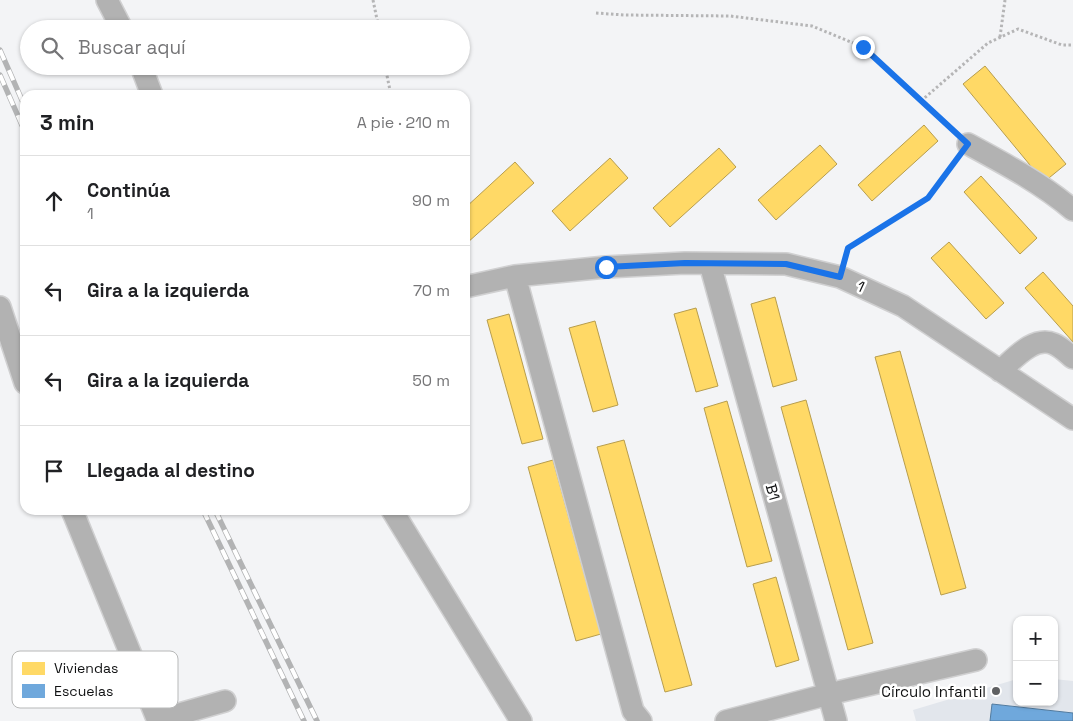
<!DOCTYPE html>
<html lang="es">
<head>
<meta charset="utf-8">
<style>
	:root { --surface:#fff; --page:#f2f2f2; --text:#202124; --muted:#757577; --line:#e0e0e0 }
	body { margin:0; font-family:"Space Grotesk",sans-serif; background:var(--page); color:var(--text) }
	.controls { position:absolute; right:15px; bottom:15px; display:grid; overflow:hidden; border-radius:10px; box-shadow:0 1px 4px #0004 }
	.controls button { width:45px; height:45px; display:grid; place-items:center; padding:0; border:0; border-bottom:1px solid var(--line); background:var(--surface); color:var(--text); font:25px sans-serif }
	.stop { position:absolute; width:15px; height:15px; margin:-11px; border:4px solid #1a73e8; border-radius:50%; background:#fff }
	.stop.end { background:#1a73e8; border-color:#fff; box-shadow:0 1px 5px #0008 }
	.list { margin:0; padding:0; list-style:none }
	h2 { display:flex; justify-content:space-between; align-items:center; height:65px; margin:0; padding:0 20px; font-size:21px }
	h2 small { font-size:16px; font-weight:400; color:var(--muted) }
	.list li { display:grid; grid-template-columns:32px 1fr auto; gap:15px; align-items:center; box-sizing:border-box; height:90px; padding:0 20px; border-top:1px solid var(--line) }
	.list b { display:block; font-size:19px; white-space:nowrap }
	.list p { margin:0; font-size:16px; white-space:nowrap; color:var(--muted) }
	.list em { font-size:16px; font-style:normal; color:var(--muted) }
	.icon { flex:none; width:28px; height:28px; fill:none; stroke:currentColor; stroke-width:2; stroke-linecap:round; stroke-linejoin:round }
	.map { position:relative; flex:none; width:1073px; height:721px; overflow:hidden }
	.search { position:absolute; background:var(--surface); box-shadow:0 1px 4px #0004; left:20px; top:20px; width:450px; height:55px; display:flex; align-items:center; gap:12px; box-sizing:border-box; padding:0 18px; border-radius:28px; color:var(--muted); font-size:19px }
	.panel { position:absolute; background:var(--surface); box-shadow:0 1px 4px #0004; left:20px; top:90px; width:450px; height:425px; border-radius:15px }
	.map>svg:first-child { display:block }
</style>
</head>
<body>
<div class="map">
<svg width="1073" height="721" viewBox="0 0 1073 721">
	<rect width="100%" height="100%" fill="#f3f4f6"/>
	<path fill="#e2e6ec" d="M1017,679V702H1054V679L1073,681V721H916L913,710Z"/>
	<path fill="#ffd966" stroke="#b79d4d" d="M985,66L1066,164L1044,182L963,84Z
		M924,125L938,141L872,201L858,185Z
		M820,145L837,164L776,220L758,200Z
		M719,148L736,167L670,227L653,208Z
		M610,158L628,178L570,231L552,211Z
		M515,162L534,183L467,243L465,241V208Z
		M981,176L1037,238L1020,254L964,192Z
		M949,242L1004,303L986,319L931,258Z
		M1043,272L1073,306V342L1025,288Z
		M775,297L797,380L773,387L751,304Z
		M696,308L718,386L696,392L674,314Z
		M509,314L543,439L522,444L487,320Z
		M595,321L618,405L593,412L569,328Z
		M900,351L966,588L941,595L875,357Z
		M806,400L873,643L848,650L781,407Z
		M727,401L772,561L747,567L704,408Z
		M624,440L692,685L665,692L597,447Z
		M553,460L601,634L576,641L528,467Z
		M776,577L799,660L776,667L753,584Z"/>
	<path fill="#6fa8dc" stroke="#527b9f" d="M992,704L1073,713V721H990Z"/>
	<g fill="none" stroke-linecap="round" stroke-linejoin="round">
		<defs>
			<path id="minor" d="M107,0L122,29
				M141,66L152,95
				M968,144C1005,164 1041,183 1073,210
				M710,264L836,721
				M515,276L633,711L641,721
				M465,287L515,276L606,267L685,263L786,264L840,277L903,306L1073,419
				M0,307L25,383
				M1000,371C1014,359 1034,335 1054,344C1061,347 1067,353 1073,358
				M72,510L158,721
				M392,510L521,721
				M158,720L225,701
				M726,721L829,694L976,660"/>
		</defs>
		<use href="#minor" stroke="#d0d0d1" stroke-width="24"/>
		<path stroke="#b5b5b6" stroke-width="3" stroke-dasharray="2.5 2.5" stroke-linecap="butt" d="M373,0L379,29
			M596,13L624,15L730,16L812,26L863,47L955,132
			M1000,37L1005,0
			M385,66L391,95
			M921,101L988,43L1018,29L1062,45H1073
			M845,259L848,248L928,198L958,157"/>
		<use href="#minor" stroke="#b2b2b2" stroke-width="21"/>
		<defs>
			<path id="rail" d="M0,50L25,107
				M0,75L25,132
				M203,510L304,721
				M215,510L317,721"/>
		</defs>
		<use href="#rail" stroke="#b2b3b4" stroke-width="5.5"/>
		<use href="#rail" stroke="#fff" stroke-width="4" stroke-dasharray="11" stroke-linecap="butt"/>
	</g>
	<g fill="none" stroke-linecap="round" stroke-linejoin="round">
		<path stroke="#1a73e8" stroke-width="6" d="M606,267L685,263L786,264L840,277L848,248L928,198L968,144L863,47"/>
	</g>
	<circle fill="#5f6062" stroke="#fff" stroke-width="2" cx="996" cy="691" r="5"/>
	<g text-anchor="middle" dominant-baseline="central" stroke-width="5" stroke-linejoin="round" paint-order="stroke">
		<g font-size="15" fill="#101112" stroke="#fff">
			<text transform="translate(861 286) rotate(25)">1</text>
			<text transform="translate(773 492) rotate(74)">B1</text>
		</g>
		<g font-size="15" fill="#101112" stroke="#fff" text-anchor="end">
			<text x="986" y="691">Círculo Infantil</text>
		</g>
	</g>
	<rect x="12" y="651" width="166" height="57" rx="8" fill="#fff" stroke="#b7b8b8" stroke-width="1"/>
	<rect x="22" y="662" width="23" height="13" fill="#ffd966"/>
	<rect x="22" y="684" width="23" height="14" fill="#6fa8dc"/>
	<g font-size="14" fill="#101112">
		<text x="54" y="673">Viviendas</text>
		<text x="54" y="696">Escuelas</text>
	</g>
</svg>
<div class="controls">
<button>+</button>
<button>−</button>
</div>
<div class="stop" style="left:606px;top:267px"></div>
<div class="stop end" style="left:863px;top:47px"></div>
<div class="search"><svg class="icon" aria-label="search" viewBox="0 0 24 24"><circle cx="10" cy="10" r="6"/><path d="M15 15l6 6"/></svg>Buscar aquí</div>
<section class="panel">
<h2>3 min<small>A pie · 210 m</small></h2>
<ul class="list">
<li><svg class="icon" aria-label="ahead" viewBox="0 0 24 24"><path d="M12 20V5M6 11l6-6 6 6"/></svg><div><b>Continúa</b><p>1</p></div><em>90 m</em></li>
<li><svg class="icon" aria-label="left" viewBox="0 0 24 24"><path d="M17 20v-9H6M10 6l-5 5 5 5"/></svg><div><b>Gira a la izquierda</b></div><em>70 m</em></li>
<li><svg class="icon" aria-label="left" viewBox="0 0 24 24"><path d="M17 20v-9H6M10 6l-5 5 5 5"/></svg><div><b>Gira a la izquierda</b></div><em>50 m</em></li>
<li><svg class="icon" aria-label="arrive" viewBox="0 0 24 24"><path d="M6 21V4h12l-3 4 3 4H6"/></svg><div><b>Llegada al destino</b></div></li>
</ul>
</section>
</div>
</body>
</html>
